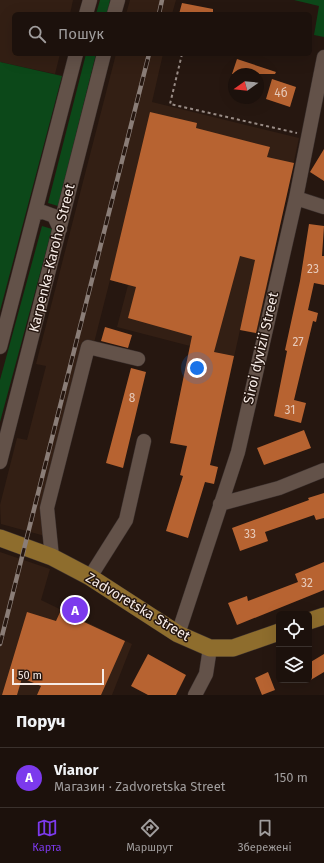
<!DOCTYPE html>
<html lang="uk">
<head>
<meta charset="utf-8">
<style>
	:root { --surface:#1c110c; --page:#251a15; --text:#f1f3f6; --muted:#a09d9d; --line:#3a312d; --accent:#7c3aed }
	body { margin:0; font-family:"Fira Sans",sans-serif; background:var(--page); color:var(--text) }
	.controls { position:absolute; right:12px; bottom:12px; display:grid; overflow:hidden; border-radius:6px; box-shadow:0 4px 16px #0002 }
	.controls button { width:36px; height:36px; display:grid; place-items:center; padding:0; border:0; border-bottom:1px solid var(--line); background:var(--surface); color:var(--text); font:20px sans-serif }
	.compass { position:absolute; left:228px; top:68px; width:36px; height:36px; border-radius:50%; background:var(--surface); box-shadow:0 4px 16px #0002; rotate:255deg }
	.scale { position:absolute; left:12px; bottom:10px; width:92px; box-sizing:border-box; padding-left:4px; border:2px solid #f7ece7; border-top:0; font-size:11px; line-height:14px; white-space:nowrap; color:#f7ece7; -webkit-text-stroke:3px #261710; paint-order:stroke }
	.you { position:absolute; left:197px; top:368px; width:14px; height:14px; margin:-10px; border:3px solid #fff; border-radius:50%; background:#1a73e8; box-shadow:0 0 0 6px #1a73e833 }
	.badge { display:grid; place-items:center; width:26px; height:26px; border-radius:50%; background:var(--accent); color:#fff; font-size:13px; font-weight:700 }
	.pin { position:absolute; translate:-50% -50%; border:2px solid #fff; box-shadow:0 1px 4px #0006 }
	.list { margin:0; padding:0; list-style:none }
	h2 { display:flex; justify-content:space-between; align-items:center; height:52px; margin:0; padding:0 16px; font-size:17px }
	h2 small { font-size:13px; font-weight:400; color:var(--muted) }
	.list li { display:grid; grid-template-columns:26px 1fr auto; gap:12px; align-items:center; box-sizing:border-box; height:60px; padding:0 16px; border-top:1px solid var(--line) }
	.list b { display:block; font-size:15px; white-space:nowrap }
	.list p { margin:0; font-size:13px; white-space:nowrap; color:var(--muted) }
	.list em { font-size:13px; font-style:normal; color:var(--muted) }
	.icon { flex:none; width:22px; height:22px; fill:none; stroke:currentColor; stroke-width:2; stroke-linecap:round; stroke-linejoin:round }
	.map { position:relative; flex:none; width:324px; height:695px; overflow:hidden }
	.search { position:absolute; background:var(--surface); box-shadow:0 4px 16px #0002; left:12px; right:12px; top:12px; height:44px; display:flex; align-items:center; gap:10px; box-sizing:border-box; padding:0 14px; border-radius:6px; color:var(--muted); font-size:15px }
	.sheet { height:112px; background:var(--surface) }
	nav { display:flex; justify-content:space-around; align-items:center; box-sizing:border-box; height:56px; border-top:1px solid var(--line); background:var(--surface); font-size:11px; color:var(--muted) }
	nav a { display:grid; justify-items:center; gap:2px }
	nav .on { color:var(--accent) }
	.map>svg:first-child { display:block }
</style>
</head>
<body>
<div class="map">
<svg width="324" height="695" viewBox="0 0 324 695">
	<rect width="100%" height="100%" fill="#261710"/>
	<path fill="#331f14" d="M0,0H73L70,14H14V54H60L55,74L0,62Z
		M130,0H176L172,14H126Z
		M116,54H163L152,102L299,138L257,334L240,330L213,452L170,443L190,346L117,327L128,285L110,280L45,536L1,524L0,505L17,438L27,440L46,366L36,364Z
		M0,552L50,569L41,600L132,644L112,695H0Z"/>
	<path fill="#0c4819" d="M100,0H110L107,14H96Z
		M294,0H324V37L314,35L319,6Z
		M86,54H96L58,206L48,203Z
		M0,62L62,76L0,311Z
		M42,226L52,229L0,422V380Z"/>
	<path fill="#b76331" d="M182,3L213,9V14H179Z
		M237,59L276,72L275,74H232Z
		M272,79L296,87L290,107L266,99Z
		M150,112L197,123L196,128L270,147L267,157L294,163L256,333L240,330L255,260L240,256L214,352L234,356L210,465L218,467L214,484L205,482L188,538L166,531L183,476L180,475L187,446L170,443L192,336L128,318L136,287L110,280Z
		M324,149V181L310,172Z
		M309,224L324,226L322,256H324V285L314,283L308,310L318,313L316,322L313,321L294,400L306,403L301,423L274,416L287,351L285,350L300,281Z
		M105,327L132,335L128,348L101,341Z
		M131,368L146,372L123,468L106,463Z
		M304,430L311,448L264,465L257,448Z
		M324,493V518L316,520L314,515L265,532L268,541L240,551L232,528L309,500L308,498Z
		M324,562V590L237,625L228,603L247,596L248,601L298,582L295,574Z
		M66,599L89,611L84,622L125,641L101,695H37L41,686L22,678L17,695H2L27,612L56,621Z
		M148,654L186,675L176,695H148L131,686Z
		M324,654V672L309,681V663Z
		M268,672L275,690L262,695L255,678Z"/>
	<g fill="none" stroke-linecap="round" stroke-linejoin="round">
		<defs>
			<path id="minor" d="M86,14L90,0
				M114,14L118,0
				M296,198L324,207
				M36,213L43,212L54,216L60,229
				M0,347L76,54
				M0,462L104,54
				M220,504L279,488L324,470
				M52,557L47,508L88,347L138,359
				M90,577L126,520L144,441
				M178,634L238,452L296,198L324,57
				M195,695L206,674L210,648"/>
			<path id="major" d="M0,538L52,557L90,577L178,634L210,648H233L279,632
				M309,621L324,616"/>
		</defs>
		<use href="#minor" stroke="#3d322f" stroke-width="15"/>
		<use href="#major" stroke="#3d322f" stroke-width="18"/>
		<path stroke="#998c86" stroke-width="2" stroke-dasharray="3 3" stroke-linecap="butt" d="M182,54L170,104L297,133"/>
		<use href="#minor" stroke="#635249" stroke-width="14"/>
		<use href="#major" stroke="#8e6d2d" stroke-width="17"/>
		<defs>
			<path id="rail" d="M159,14L162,0
				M0,644L149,54"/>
		</defs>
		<use href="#rail" stroke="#8a7d77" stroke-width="4.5"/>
		<use href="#rail" stroke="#261710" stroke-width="3" stroke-dasharray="9" stroke-linecap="butt"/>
	</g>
	<g text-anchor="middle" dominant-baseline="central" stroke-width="3" stroke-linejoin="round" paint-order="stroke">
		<g font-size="12" fill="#e7caba">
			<text x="281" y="93">4б</text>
			<text x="313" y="269">23</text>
			<text x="298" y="342">27</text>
			<text x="132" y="398">8</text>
			<text x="290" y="410">31</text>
			<text x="250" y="534">33</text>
			<text x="307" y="583">32</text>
		</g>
		<g font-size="14" fill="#f7ece7" stroke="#261710">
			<text transform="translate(52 258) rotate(-76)">Karpenka-Karoho Street</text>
			<text transform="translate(261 348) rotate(-77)">Siroi dyvizii Street</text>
			<text transform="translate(138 607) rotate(31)">Zadvoretska Street</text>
		</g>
	</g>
</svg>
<div class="controls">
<button><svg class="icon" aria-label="locate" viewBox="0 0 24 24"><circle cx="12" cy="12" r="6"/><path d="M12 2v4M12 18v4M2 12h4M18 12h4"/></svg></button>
<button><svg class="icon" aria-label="layers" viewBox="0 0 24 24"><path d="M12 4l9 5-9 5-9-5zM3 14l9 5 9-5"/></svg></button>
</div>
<svg class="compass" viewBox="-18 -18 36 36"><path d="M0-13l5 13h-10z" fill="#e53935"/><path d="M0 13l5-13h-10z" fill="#a09d9d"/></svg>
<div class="scale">50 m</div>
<div class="you"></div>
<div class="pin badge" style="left:75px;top:610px">A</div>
<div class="search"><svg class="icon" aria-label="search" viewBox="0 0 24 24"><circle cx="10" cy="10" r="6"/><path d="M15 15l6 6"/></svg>Пошук</div>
</div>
<section class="sheet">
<h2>Поруч<small></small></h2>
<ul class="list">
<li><span class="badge">A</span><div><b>Vianor</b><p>Магазин · Zadvoretska Street</p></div><em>150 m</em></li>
</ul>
</section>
<nav>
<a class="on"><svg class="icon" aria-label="map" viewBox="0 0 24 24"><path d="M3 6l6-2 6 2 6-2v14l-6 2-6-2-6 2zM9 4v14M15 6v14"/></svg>Карта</a>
<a><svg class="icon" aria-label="directions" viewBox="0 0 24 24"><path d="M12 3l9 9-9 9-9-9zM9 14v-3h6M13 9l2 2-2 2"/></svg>Маршрут</a>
<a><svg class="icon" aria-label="saved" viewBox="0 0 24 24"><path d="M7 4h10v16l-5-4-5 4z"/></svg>Збережені</a>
</nav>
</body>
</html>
